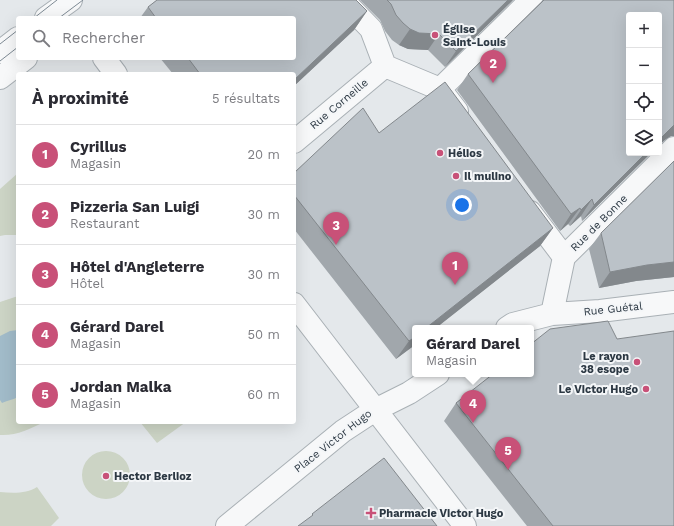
<!DOCTYPE html>
<html lang="fr">
<head>
<meta charset="utf-8">
<style>
	:root { --surface:#fff; --page:#f2f2f3; --text:#2b2b33; --muted:#7c7c81; --line:#e1e1e2; --accent:#c85178 }
	body { margin:0; font-family:"Work Sans",sans-serif; background:var(--page); color:var(--text) }
	.controls { position:absolute; right:12px; top:12px; display:grid; overflow:hidden; border-radius:4px; box-shadow:0 4px 16px #0002 }
	.controls button { width:36px; height:36px; display:grid; place-items:center; padding:0; border:0; border-bottom:1px solid var(--line); background:var(--surface); color:var(--text); font:20px sans-serif }
	.you { position:absolute; left:462px; top:205px; width:14px; height:14px; margin:-10px; border:3px solid #fff; border-radius:50%; background:#1a73e8; box-shadow:0 0 0 6px #1a73e833 }
	.badge { display:grid; place-items:center; width:26px; height:26px; border-radius:50%; background:var(--accent); color:#fff; font-size:13px; font-weight:700 }
	.pin { position:absolute; translate:-50% -33px; filter:drop-shadow(0 1px 2px #0008) }
	.pin::after { content:''; position:absolute; top:21px; width:14px; height:12px; background:inherit; clip-path:polygon(0 0,100% 0,50% 100%) }
	.popup { position:absolute; left:412px; top:325px; width:122px; height:52px; box-sizing:border-box; display:grid; place-content:center; border-radius:4px; background:var(--surface); filter:drop-shadow(0 1px 3px #0005); font-size:13px; white-space:nowrap; color:var(--muted) }
	.popup b { font-size:15px; color:var(--text) }
	.popup::after { content:''; position:absolute; left:50%; top:100%; margin-left:-8px; border:8px solid transparent; border-top-color:var(--surface) }
	.list { margin:0; padding:0; list-style:none }
	h2 { display:flex; justify-content:space-between; align-items:center; height:52px; margin:0; padding:0 16px; font-size:17px }
	h2 small { font-size:13px; font-weight:400; color:var(--muted) }
	.list li { display:grid; grid-template-columns:26px 1fr auto; gap:12px; align-items:center; box-sizing:border-box; height:60px; padding:0 16px; border-top:1px solid var(--line) }
	.list b { display:block; font-size:15px; white-space:nowrap }
	.list p { margin:0; font-size:13px; white-space:nowrap; color:var(--muted) }
	.list em { font-size:13px; font-style:normal; color:var(--muted) }
	.icon { flex:none; width:22px; height:22px; fill:none; stroke:currentColor; stroke-width:2; stroke-linecap:round; stroke-linejoin:round }
	.map { position:relative; flex:none; width:674px; height:526px; overflow:hidden }
	.search { position:absolute; background:var(--surface); box-shadow:0 4px 16px #0002; left:16px; top:16px; width:280px; height:44px; display:flex; align-items:center; gap:10px; box-sizing:border-box; padding:0 14px; border-radius:4px; color:var(--muted); font-size:15px }
	.panel { position:absolute; background:var(--surface); box-shadow:0 4px 16px #0002; left:16px; top:72px; width:280px; height:352px; border-radius:4px }
	.map>svg:first-child { display:block }
</style>
</head>
<body>
<div class="map">
<svg width="674" height="526" viewBox="0 0 674 526">
	<rect width="100%" height="100%" fill="#e4e8eb"/>
	<path fill="#ccd4c5" d="M18,173V235H5L0,236V189Z
		M18,296V422H44C30,429 16,436 0,435V302Z
		M140,422H186L157,443Z
		M82 475a24 24 0 1 1 48 0a24 24 0 1 1-48 0Z
		M37,487L59,518L51,526H0V492C12,493 27,494 37,487Z"/>
	<path fill="#a1bbc9" d="M18,330V397C13,400 8,400 2,403L0,400V336L10,331Z"/>
	<g fill="none" stroke-linecap="round" stroke-linejoin="round">
		<defs>
			<path id="minor" d="M343,0L371,29L385,66
				M46,18L71,0
				M0,52L18,38
				M104,58L116,74
				M385,66L440,89L457,111
				M0,78L26,58
				M440,89L531,0
				M294,142L385,66
				M530,212L564,257
				M294,304L465,526
				M552,314L564,257L674,148
				M507,328L513,324L552,314L600,311L674,302
				M227,526L343,431L375,410L409,393L438,374"/>
		</defs>
		<use href="#minor" stroke="#a9b0b5" stroke-width="24"/>
		<use href="#minor" stroke="#f7f8f9" stroke-width="22"/>
		<path stroke="#7e8a94" stroke-width="1" d="M34,18L57,0
			M59,18L83,0
			M0,44L18,30
			M0,61L18,47"/>
	</g>
	<path fill="#a1a7ac" d="M157,0H356L367,11L354,30L294,86V74H173L160,58H294V18H140L148,7Z
		M360,0H513L445,67L428,50L408,49L399,45L392,40L385,31L380,20Z
		M543,0H674L671,136L666,139L659,145V15L629,153H651L582,221L581,216L570,226L568,224L560,231L457,90L468,74Z
		M379,133L553,228L540,246L396,359L294,229V173Z
		M674,161V277L636,281L599,288L589,249L601,233Z
		M617,339L674,526H527L444,421L456,403Z"/>
	<path fill="#83888c" d="M508,0H513L445,67L456,51Z
		M367,11L354,30L294,86V80Z
		M410,29L439,34L428,50L408,49L399,45Z
		M674,125V136H671L666,139L659,145V140Z
		M646,153H651L582,221L594,205Z
		M592,199L581,216L570,226L581,210Z
		M580,208L568,224L560,231L571,214Z
		M553,228L540,246L436,328H426Z
		M674,262V277L636,281L599,288L610,272L647,265Z
		M415,337V345L396,359L409,341Z"/>
	<path fill="#bbc2c8" stroke="#83888c" d="M157,0H356L367,11L294,80V74H200L188,58H294V18H156L148,7Z
		M387,0H508L456,51L439,34L419,33L410,29L403,23L396,15L391,4Z
		M544,0H674V125L659,140V15H629V153H646L594,205L592,199L581,210L580,208L571,214L468,74Z
		M445,82L553,228L426,328H415V337L409,341L294,195V173L363,108L379,133Z
		M674,161V262L647,265L610,272L601,233Z
		M608,321L617,339L674,331V526H553L456,403L493,374H531V344L550,329Z
		M384,458L437,526H298L313,515L312,514Z"/>
	<g fill="#c85178" stroke="#f4f6f8" stroke-width="1.5">
		<circle cx="435" cy="35" r="4"/>
		<circle cx="440" cy="153" r="4"/>
		<circle cx="456" cy="176" r="4"/>
		<circle cx="637" cy="362" r="4"/>
		<circle cx="646" cy="389" r="4"/>
		<circle cx="106" cy="476" r="4"/>
		<path d="M369 507h4v4h4v4h-4v4h-4v-4h-4v-4h4z"/>
	</g>
	<g text-anchor="middle" dominant-baseline="central" stroke-width="4" stroke-linejoin="round" paint-order="stroke">
		<g font-size="11" font-weight="bold" fill="#2c3843" stroke="#f4f6f8" text-anchor="start">
			<text x="443" y="29">Église<tspan x="443" dy="13">Saint-Louis</tspan></text>
			<text x="448" y="153">Hélios</text>
			<text x="464" y="176">Il mulino</text>
			<text x="629" y="356" text-anchor="end">Le rayon<tspan x="629" dy="13">38 esope</tspan></text>
			<text x="638" y="389" text-anchor="end">Le Victor Hugo</text>
			<text x="114" y="476">Hector Berlioz</text>
			<text x="379" y="513">Pharmacie Victor Hugo</text>
		</g>
		<g font-size="11" fill="#2c3843" stroke="#f4f6f8">
			<text transform="translate(339 104) rotate(-40)">Rue Corneille</text>
			<text transform="translate(599 223) rotate(-45)">Rue de Bonne</text>
			<text transform="translate(613 309) rotate(-6)">Rue Guétal</text>
			<text transform="translate(333 441) rotate(-38)">Place Victor Hugo</text>
		</g>
	</g>
</svg>
<div class="controls">
<button>+</button>
<button>−</button>
<button><svg class="icon" aria-label="locate" viewBox="0 0 24 24"><circle cx="12" cy="12" r="6"/><path d="M12 2v4M12 18v4M2 12h4M18 12h4"/></svg></button>
<button><svg class="icon" aria-label="layers" viewBox="0 0 24 24"><path d="M12 4l9 5-9 5-9-5zM3 14l9 5 9-5"/></svg></button>
</div>
<div class="you"></div>
<div class="pin badge" style="left:455px;top:285px">1</div>
<div class="pin badge" style="left:493px;top:83px">2</div>
<div class="pin badge" style="left:336px;top:245px">3</div>
<div class="pin badge" style="left:473px;top:423px">4</div>
<div class="popup"><b>Gérard Darel</b>Magasin</div>
<div class="pin badge" style="left:508px;top:470px">5</div>
<div class="search"><svg class="icon" aria-label="search" viewBox="0 0 24 24"><circle cx="10" cy="10" r="6"/><path d="M15 15l6 6"/></svg>Rechercher</div>
<section class="panel">
<h2>À proximité<small>5 résultats</small></h2>
<ul class="list">
<li><span class="badge">1</span><div><b>Cyrillus</b><p>Magasin</p></div><em>20 m</em></li>
<li><span class="badge">2</span><div><b>Pizzeria San Luigi</b><p>Restaurant</p></div><em>30 m</em></li>
<li><span class="badge">3</span><div><b>Hôtel d'Angleterre</b><p>Hôtel</p></div><em>30 m</em></li>
<li><span class="badge">4</span><div><b>Gérard Darel</b><p>Magasin</p></div><em>50 m</em></li>
<li><span class="badge">5</span><div><b>Jordan Malka</b><p>Magasin</p></div><em>60 m</em></li>
</ul>
</section>
</div>
</body>
</html>
